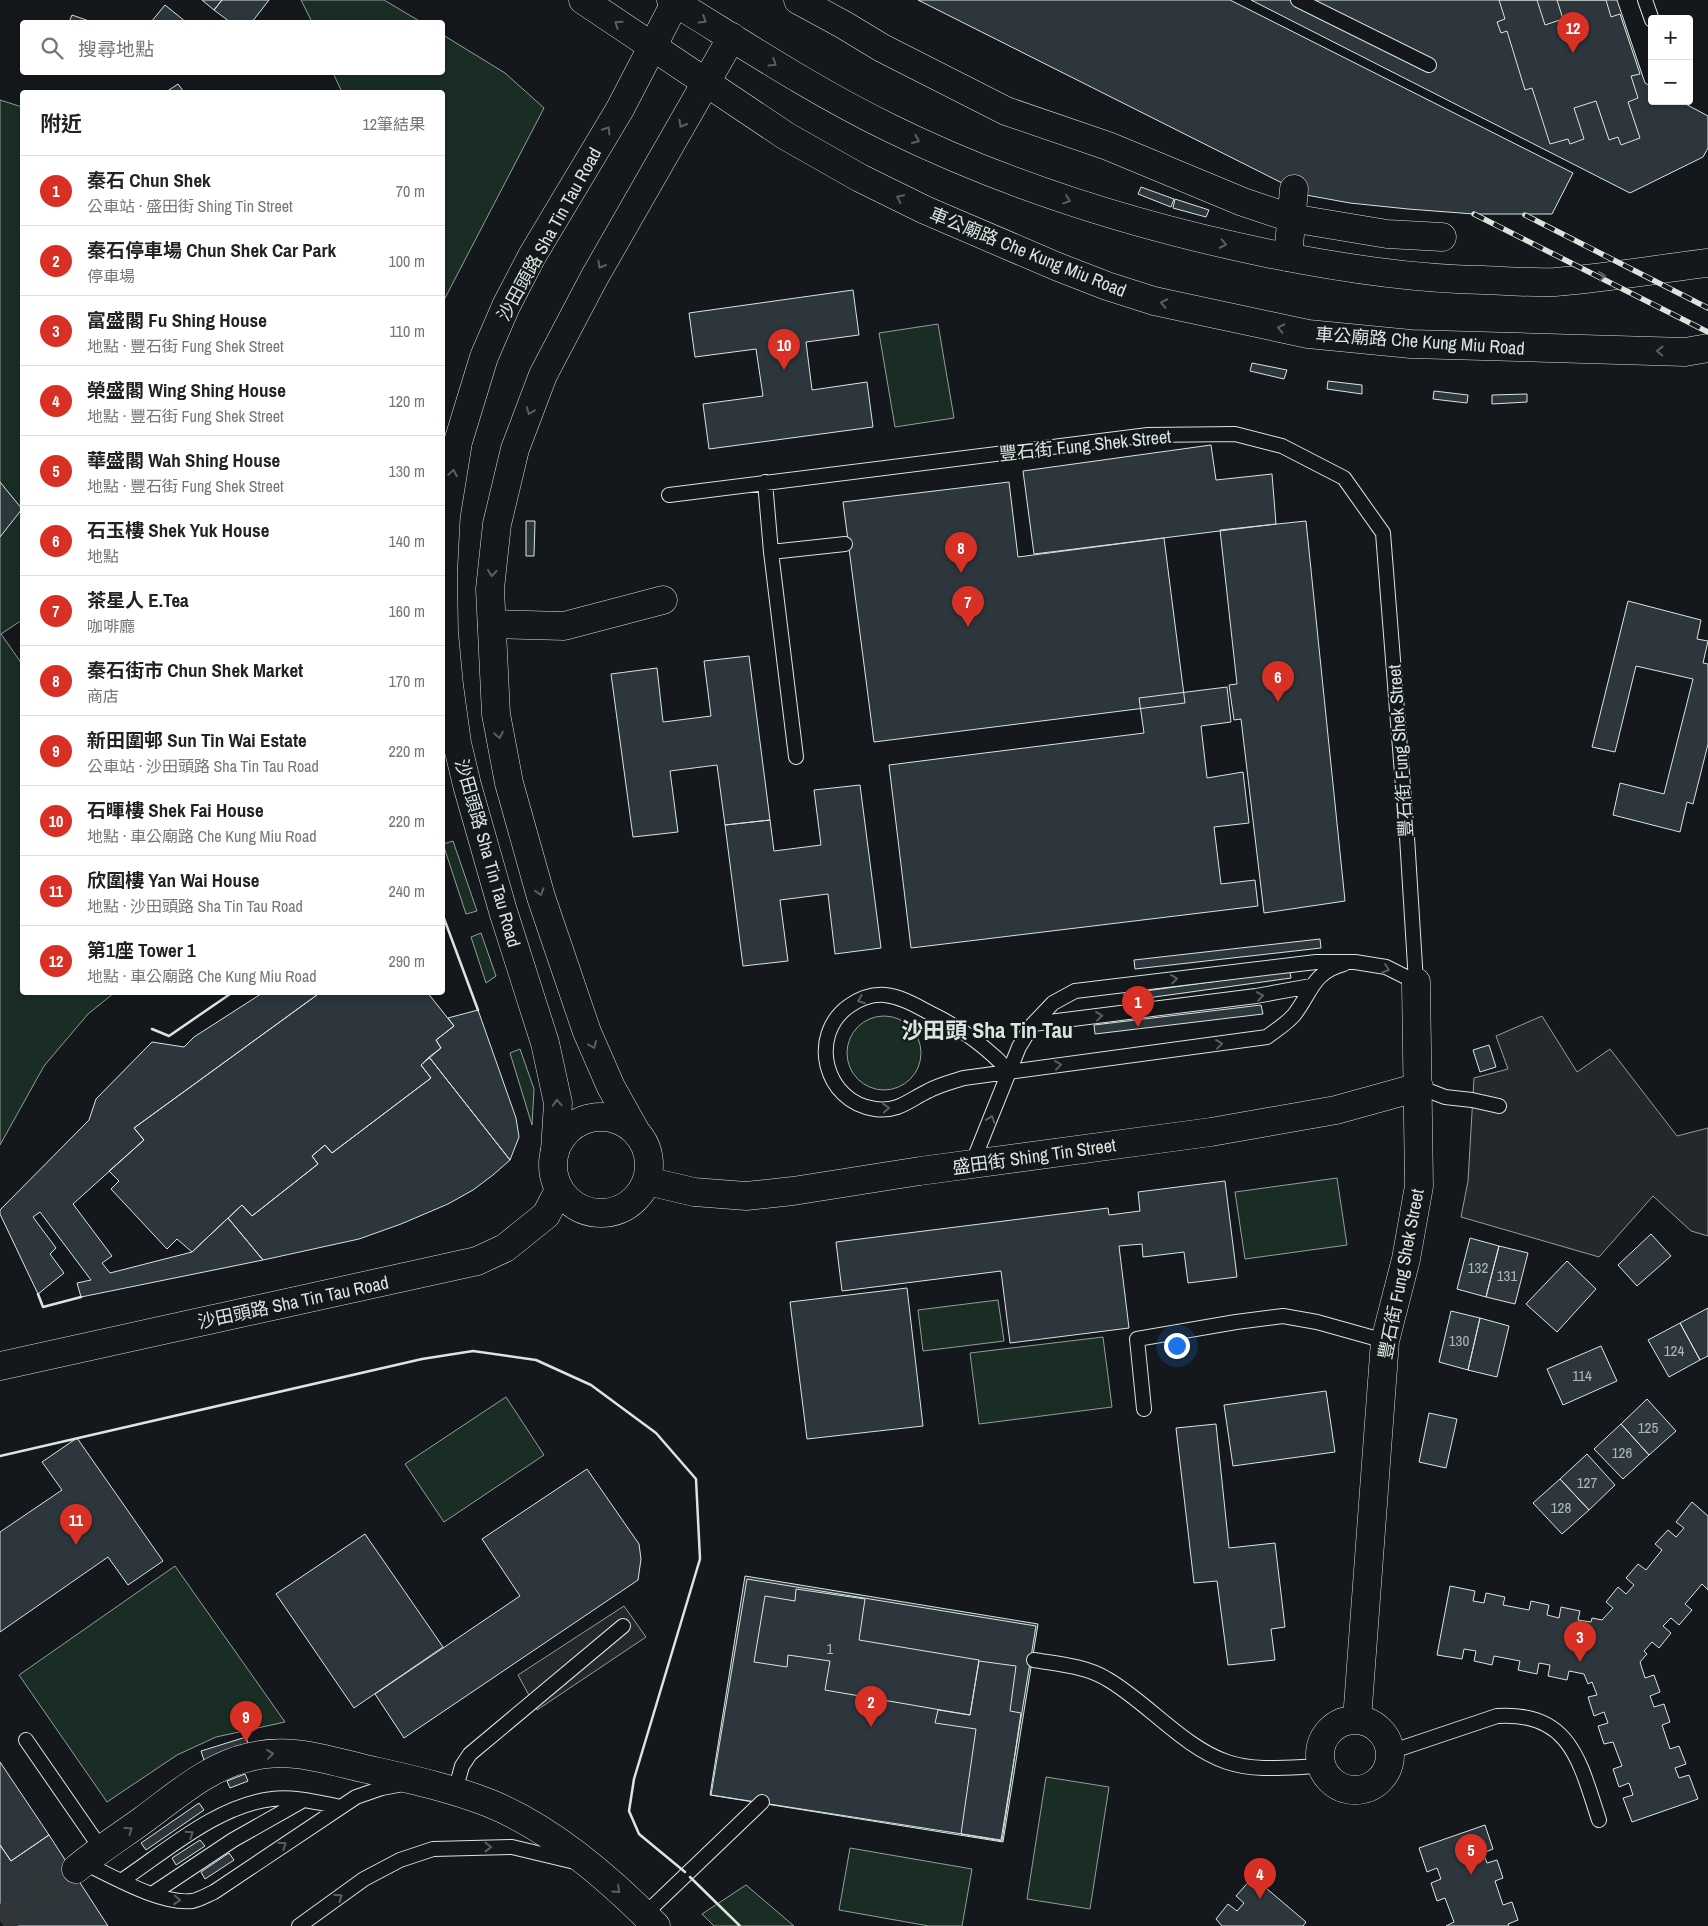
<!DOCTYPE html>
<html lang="zh-TW">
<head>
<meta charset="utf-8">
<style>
	:root { --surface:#fff; --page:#f6f6f6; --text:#222; --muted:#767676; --line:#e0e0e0; --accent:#d93025 }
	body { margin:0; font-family:"Archivo Narrow","Noto Sans TC",sans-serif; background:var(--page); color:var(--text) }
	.controls { position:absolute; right:15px; top:15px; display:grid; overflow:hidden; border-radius:5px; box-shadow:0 2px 8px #0003 }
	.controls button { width:45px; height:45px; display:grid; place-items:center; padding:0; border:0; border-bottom:1px solid var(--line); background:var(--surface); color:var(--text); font:25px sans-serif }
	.you { position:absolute; left:1176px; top:1345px; width:18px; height:18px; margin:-12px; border:4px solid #fff; border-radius:50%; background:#1a73e8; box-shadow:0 0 0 8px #1a73e833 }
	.badge { display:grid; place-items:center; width:32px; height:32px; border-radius:50%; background:var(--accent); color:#fff; font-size:16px; font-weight:700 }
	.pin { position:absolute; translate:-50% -41px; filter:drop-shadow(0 1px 2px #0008) }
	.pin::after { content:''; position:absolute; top:26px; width:18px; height:15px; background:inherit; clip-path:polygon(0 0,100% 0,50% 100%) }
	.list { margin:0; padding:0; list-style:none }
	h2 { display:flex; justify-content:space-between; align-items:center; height:65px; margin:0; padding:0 20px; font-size:21px }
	h2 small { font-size:16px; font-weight:400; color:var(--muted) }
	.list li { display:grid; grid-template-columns:32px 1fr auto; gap:15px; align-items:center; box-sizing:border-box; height:70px; padding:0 20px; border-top:1px solid var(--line) }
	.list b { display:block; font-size:19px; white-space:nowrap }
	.list p { margin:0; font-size:16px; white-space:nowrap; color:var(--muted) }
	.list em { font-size:16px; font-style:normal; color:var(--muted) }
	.icon { flex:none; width:28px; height:28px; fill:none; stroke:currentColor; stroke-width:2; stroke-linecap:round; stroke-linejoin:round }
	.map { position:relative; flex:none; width:1708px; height:1926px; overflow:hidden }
	.search { position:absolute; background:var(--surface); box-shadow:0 2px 8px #0003; left:20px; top:20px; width:425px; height:55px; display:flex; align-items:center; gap:12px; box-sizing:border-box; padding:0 18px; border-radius:5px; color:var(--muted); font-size:19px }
	.panel { position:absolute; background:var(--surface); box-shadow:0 2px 8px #0003; left:20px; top:90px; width:425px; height:905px; border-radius:5px }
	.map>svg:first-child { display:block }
</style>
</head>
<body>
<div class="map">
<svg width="1708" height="1926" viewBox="0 0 1708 1926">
	<rect width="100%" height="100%" fill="#14181c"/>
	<path fill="#1a2d24" stroke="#939e99" d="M301,0H384L421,22H312Z
		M443,35L505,73L544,108L443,302L442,92H342L333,73L442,72Z
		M0,100L22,107V620L1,634L22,664V992L114,993L88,1014L44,1066L0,1145Z
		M938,324L954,418L895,427L879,333Z
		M453,841L477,911L466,914L443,844Z
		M481,933L496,976L486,983L471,937Z
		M847 1053a37 37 0 1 1 74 0a37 37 0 1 1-74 0Z
		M520,1049L534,1089L532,1125L510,1053Z
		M1337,1178L1347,1245L1245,1259L1235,1192Z
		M998,1300L1004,1341L923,1351L918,1310Z
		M1103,1337L1112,1407L979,1424L970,1353Z
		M506,1397L544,1455L444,1522L405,1464Z
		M175,1566L285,1722L216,1737L177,1755L107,1802L19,1675Z
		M1046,1777L1109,1787L1090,1909L1027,1899Z
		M850,1848L972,1869L962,1926H929L839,1910Z
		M746,1885L794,1926H714L702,1914Z"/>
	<path fill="#24282b" stroke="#939e99" d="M1542,1016L1577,1072L1610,1049L1677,1136L1708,1128V1236L1691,1231L1653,1196L1599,1257L1461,1217L1468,1181L1474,1078L1508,1069L1496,1036Z
		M624,1606L646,1637L537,1710L518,1675Z"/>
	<path fill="#2c363c" stroke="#d8e6dc" d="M202,0H222L214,10Z
		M222,0H269L252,22H230L214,10Z
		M918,0H1230L1573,173L1552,214H1474L1408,209L1350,203L1306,195Z
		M1251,0H1617L1645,83L1652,87V101H1680L1708,116V148L1703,157L1630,193Z
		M1499,0H1537L1545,25L1563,19L1557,0H1606L1611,17L1620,14L1640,74L1631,76L1638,98L1628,102L1640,138L1621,145L1618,137L1609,140L1596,101L1574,108L1584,139L1570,144L1568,139L1550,144L1532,88L1525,90L1507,31L1501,33L1497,22L1505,19Z
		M165,5L186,22H151Z
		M72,15L92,22H69Z
		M178,84L184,92H166Z
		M1141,187L1174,199L1171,207L1138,194Z
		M1175,199L1209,210L1206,217L1173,208Z
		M853,290L859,335L806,342L812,390L867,382L873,427L709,449L703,404L763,396L756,349L695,357L689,313Z
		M1252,363L1287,370L1284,379L1250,371Z
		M1328,381L1362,385V394L1327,389Z
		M1434,391L1468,395L1467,403L1433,399Z
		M1527,394V402L1492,404V395Z
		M1211,445L1216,480L1272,474L1276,524L1034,554L1023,471Z
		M0,482L22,509L0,537Z
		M1009,482L1018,557L1164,538L1185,703L874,742L843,502Z
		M526,521H535L534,556H526Z
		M1306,521L1345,901L1264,913L1241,719L1234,720L1229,685L1237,684L1220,530Z
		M1628,601L1701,620L1697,639L1708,641L1703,663L1708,664V744L1693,804L1687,802L1680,832L1613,815L1620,783L1664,794L1693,679L1636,666L1615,752L1592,747Z
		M749,656L770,820L725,825L717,765L670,771L678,832L633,837L611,674L657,668L663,722L711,716L704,661Z
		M1227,687L1231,722L1201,726L1207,778L1243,772L1249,823L1214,827L1221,884L1255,880L1258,906L911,948L889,765L1144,733L1139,698Z
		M860,785L881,948L835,954L828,894L780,900L788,961L743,966L725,825L770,820L774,851L821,845L814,790Z
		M1320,939L1321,948L1135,969L1134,960Z
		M1290,971L1291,978L1126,1001L1124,994Z
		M264,992H321L134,1128L144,1140L73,1204L112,1256L102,1263L110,1273L192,1252L228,1218L263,1260L81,1297L77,1283L91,1280L40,1212L33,1217L56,1248L50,1254L64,1273L38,1294L0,1214V1210L89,1120L96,1099L152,1042L184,1047L194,1037Z
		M321,992H427L454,1026L436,1040L441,1048L421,1065L431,1078L332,1153L325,1145L312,1156L318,1164L252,1216L242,1205L192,1252L177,1239L167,1249L111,1189L119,1181L109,1171L144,1140L134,1128Z
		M1261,1005L1263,1014L1095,1034L1094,1025Z
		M478,1010L516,1118L519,1137L510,1160L429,1057L441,1048L436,1040L454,1026L448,1018Z
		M1489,1045L1496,1067L1480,1072L1473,1050Z
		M429,1057L510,1160L493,1175L473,1190L448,1204L401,1224L359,1239L263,1260L228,1218L242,1205L252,1216L318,1164L312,1156L325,1145L332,1153L431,1078L421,1065Z
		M1225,1181L1237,1277L1188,1283L1184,1252L1143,1257L1142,1244L1119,1246L1129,1328L1010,1343L1001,1271L842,1291L836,1242L1108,1208L1109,1215L1140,1211L1138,1192Z
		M1651,1234L1671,1256L1637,1286L1618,1265Z
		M1470,1238L1499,1246L1486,1297L1457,1289Z
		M1499,1246L1528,1253L1515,1304L1486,1297Z
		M1567,1261L1596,1289L1557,1332L1526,1304Z
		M907,1288L923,1426L807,1439L790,1302Z
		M1708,1308V1356L1700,1360L1680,1323Z
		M1451,1311L1480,1318L1468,1370L1439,1362Z
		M1480,1318L1509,1326L1497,1377L1468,1370Z
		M1680,1323L1700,1360L1669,1377L1648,1340Z
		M1601,1346L1617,1381L1563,1405L1547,1369Z
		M1326,1391L1335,1452L1233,1466L1224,1405Z
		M1647,1399L1676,1431L1649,1455L1621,1424Z
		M1429,1413L1457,1419L1446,1468L1419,1462Z
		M1216,1424L1229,1548L1275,1543L1285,1627L1271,1629L1275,1660L1228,1665L1217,1581L1194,1583L1176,1428Z
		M1621,1424L1649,1455L1623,1479L1594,1449Z
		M77,1438L163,1561L128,1585L108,1557L0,1632V1532L62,1490L42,1462Z
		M1587,1454L1615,1485L1589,1510L1560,1479Z
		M587,1469L639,1544L641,1559L638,1580L404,1738L375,1694L520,1596L482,1539Z
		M1560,1479L1589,1510L1562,1534L1533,1503Z
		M1692,1502L1708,1516V1590L1702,1584L1685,1604L1692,1610L1679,1625L1671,1618L1663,1626L1671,1633L1659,1648L1652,1642L1644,1651L1647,1654L1640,1662L1645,1678L1654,1675L1660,1692L1650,1696L1654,1707L1664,1704L1670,1722L1662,1725L1670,1749L1679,1746L1686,1764L1675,1768L1679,1778L1689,1775L1698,1799L1632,1822L1623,1798L1633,1795L1629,1783L1619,1787L1613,1769L1622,1766L1613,1742L1604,1744L1598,1726L1608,1723L1604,1712L1594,1716L1588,1697L1597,1695L1592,1682L1588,1684L1584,1674L1569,1671L1567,1680L1548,1676L1550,1665L1539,1663L1537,1674L1518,1670L1520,1661L1494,1656L1492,1665L1474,1661L1476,1651L1464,1649L1462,1659L1437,1655L1450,1586L1475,1591L1473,1601L1484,1603L1486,1593L1505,1597L1503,1605L1529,1610L1531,1601L1549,1605L1547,1615L1559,1618L1561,1607L1580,1611L1578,1620L1591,1622L1592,1618L1602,1620L1613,1608L1606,1602L1618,1587L1626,1594L1634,1585L1626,1578L1638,1564L1646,1570L1662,1550L1655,1544L1668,1530L1676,1537L1684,1528L1676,1522Z
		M365,1534L443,1647L354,1708L276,1594Z
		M745,1576L1038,1624L1003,1842L710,1795Z
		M747,1579L1036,1626L1001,1840L711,1795Z
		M796,1589L865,1599L859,1640L979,1660L970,1715L825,1690L830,1661L788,1655L787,1667L754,1662L765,1596L795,1601Z
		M979,1661L1016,1666L1010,1711L1021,1713L1002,1841L961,1834L976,1729L935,1723L938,1710L970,1715Z
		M246,1737L249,1746L204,1760L201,1751Z
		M0,1762L49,1835L11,1861L0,1845Z
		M245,1774L248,1781L230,1788L227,1781Z
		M199,1803L204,1810L146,1850L141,1843Z
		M1485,1825L1493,1849L1483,1853L1487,1863L1497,1860L1503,1878L1495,1881L1503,1905L1512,1902L1518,1920L1508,1924L1509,1926H1446L1454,1922L1445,1898L1437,1901L1431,1883L1441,1879L1437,1868L1427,1872L1419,1848Z
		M49,1835L108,1926H9L0,1913V1845L11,1861Z
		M200,1840L205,1846L176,1865L172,1858Z
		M229,1853L234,1860L205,1879L201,1872Z
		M1253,1877L1306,1922L1303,1926H1222L1216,1919L1228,1904L1237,1911L1244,1903L1236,1896Z"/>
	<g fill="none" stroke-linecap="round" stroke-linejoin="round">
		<path stroke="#313739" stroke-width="28" stroke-dasharray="28 14" stroke-linecap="butt" d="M0,1921L76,1869"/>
		<defs>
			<path id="lane" d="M1298,0L1429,65
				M1645,0L1652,20
				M765,482L771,552L796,757
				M669,495L1148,435L1235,434L1282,446L1344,478L1383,533L1407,837L1416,982L1386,967L1355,962H1316L1075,991L1053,1003L1033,1024L1019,1047L972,1164
				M771,552L845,544
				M1033,1024L1256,996L1311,986
				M1010,1072C987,1047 964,1030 934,1015C918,1007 903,997 885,995C872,994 859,999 849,1006C808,1035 824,1102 875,1109C899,1112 909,1100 928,1091C939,1085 951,1082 964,1078L1267,1037C1276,1030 1286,1024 1294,1015C1311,994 1312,972 1344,964
				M1419,1087L1445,1097L1472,1100L1499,1106
				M1144,1409L1137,1339L1236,1322L1283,1316L1317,1322L1385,1341
				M1034,1660C1058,1664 1086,1666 1107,1679C1147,1702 1183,1747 1227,1762C1257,1772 1290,1767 1322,1766
				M26,1740L102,1850
				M1390,1752L1497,1716C1571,1711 1580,1763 1599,1820
				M455,1791L462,1766L470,1754L623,1626
				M84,1863C112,1876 161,1905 192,1901C199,1900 207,1895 214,1892L356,1797L382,1788L403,1784
				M121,1881C166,1851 218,1805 272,1799C294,1796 320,1803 341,1807
				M152,1894L233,1840L302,1801
				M645,1914L762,1802
				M299,1926L364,1879L400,1860L433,1849L512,1847L575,1862"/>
			<path id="street" d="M798,0L844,25L882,48L1006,111L1108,146L1243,202L1291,218L1387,234L1442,237
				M1288,257L1294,189
				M492,624L564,626L663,600
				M553 1165a48 48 0 1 1 96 0a48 48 0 1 1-96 0Z
				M647,1181L694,1192L746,1196L793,1191L920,1171L1211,1132L1336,1110L1419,1087
				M0,1366L477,1261L505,1248L546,1215L559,1190
				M1357,1720L1385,1341L1406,1259L1419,1186L1416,982
				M1320 1755a35 35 0 1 1 70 0a35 35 0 1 1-70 0Z
				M76,1869C97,1851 121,1836 143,1820C177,1795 209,1766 250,1757C289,1747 324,1759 362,1768C405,1778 448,1787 489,1803C551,1828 610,1879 656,1926"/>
			<path id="secondary" d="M635,1130L611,1087L587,1032L541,897L509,783L496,714L490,589L497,524L515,449L543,375L594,278L732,37
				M555,1151L558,1103L545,1043L503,911L467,785L457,743L449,685L444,632L443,574L446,516L458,442L484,357L506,306L532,256L620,109L675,3"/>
			<path id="primary" d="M583,0L786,136L860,178L925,210L1058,267L1107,286L1154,301L1308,334L1411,344L1685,352L1708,348
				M671,0C743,44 814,91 890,128C1010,187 1139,227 1271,254C1341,268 1411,279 1483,280C1507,281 1531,283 1555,282C1606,278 1657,269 1708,263"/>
		</defs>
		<use href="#lane" stroke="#d8e6dc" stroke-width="16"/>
		<use href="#street" stroke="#d8e6dc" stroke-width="29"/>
		<use href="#secondary" stroke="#d8e6dc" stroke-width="29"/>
		<use href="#primary" stroke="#d8e6dc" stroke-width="29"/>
		<use href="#lane" stroke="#14181c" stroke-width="14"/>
		<use href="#street" stroke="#14181c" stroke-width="28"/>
		<use href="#secondary" stroke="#14181c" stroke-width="28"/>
		<use href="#primary" stroke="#14181c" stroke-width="28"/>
		<defs>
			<path id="rail" d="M1474,214L1708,332
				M1525,215L1708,308"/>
		</defs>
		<use href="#rail" stroke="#d8e6dc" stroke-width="5.5"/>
		<use href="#rail" stroke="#14181c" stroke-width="4" stroke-dasharray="11" stroke-linecap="butt"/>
		<path stroke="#d8e6dc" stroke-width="2.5" d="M442,913L478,1010
			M152,1029L169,1036L233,992
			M38,1294L43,1307L81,1297
			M0,1456L422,1359L473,1351L536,1360L591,1385L656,1433L696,1479L700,1559L634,1779L629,1811L639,1834L685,1872
			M690,1877L740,1926"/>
	</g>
	<defs><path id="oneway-chevron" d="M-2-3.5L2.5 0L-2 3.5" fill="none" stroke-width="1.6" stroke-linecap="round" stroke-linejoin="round" transform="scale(1.25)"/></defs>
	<g stroke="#59605f">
		<use href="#oneway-chevron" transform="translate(703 20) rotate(32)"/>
		<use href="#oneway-chevron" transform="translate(618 24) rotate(-146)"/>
		<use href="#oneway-chevron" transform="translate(773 63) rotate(32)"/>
		<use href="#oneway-chevron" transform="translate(682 124) rotate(120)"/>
		<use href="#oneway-chevron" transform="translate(607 130) rotate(-58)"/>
		<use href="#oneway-chevron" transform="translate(916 140) rotate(25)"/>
		<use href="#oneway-chevron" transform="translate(900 198) rotate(-154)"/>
		<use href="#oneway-chevron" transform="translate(1067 200) rotate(19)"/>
		<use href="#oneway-chevron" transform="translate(1223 244) rotate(12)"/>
		<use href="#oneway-chevron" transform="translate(601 265) rotate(120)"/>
		<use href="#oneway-chevron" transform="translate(1602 276) rotate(-7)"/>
		<use href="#oneway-chevron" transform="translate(1164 303) rotate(-168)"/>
		<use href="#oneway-chevron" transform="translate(1281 328) rotate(-167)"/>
		<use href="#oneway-chevron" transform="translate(1660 351) rotate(-179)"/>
		<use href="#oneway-chevron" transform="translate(530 411) rotate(111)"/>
		<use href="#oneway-chevron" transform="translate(453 473) rotate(-81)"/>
		<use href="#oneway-chevron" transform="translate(492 573) rotate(96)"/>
		<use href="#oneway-chevron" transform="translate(499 735) rotate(79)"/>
		<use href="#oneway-chevron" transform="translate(540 892) rotate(73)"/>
		<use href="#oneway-chevron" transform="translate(1386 969) rotate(19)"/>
		<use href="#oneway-chevron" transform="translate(1174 979) rotate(-7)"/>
		<use href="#oneway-chevron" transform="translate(1260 996) rotate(-8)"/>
		<use href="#oneway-chevron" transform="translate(861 1000) rotate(158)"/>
		<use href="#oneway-chevron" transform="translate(1099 1016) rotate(-7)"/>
		<use href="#oneway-chevron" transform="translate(1219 1044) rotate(-7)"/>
		<use href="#oneway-chevron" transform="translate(593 1045) rotate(67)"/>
		<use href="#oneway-chevron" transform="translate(1058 1065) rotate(-7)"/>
		<use href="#oneway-chevron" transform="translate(557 1103) rotate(-94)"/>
		<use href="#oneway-chevron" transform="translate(886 1108) rotate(-4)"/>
		<use href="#oneway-chevron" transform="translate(991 1119) rotate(-71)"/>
		<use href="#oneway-chevron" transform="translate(270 1754) rotate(-6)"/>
		<use href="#oneway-chevron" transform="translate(129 1830) rotate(-36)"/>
		<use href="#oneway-chevron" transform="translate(190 1834) rotate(-34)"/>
		<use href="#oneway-chevron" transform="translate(283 1845) rotate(-34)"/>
		<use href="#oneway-chevron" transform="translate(488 1847)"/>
		<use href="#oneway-chevron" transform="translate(617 1890) rotate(42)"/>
		<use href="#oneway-chevron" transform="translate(339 1897) rotate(-36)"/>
		<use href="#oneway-chevron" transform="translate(177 1900) rotate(4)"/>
	</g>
	<g text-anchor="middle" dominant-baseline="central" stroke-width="4" stroke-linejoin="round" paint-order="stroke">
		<g font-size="15" fill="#adbab4">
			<text x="1478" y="1267">132</text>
			<text x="1507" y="1275">131</text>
			<text x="1459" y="1340">130</text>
			<text x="1674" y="1350">124</text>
			<text x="1582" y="1375">114</text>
			<text x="1648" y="1427">125</text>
			<text x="1622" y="1452">126</text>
			<text x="1587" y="1482">127</text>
			<text x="1561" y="1507">128</text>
			<text x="830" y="1648">1</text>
		</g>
		<g font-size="18" fill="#d8e6dc" stroke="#14181c">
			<text transform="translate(549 234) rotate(-61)">沙田頭路 Sha Tin Tau Road</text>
			<text transform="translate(1028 252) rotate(22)">車公廟路 Che Kung Miu Road</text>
			<text transform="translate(1420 341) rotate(4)">車公廟路 Che Kung Miu Road</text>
			<text transform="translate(1085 445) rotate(-6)">豐石街 Fung Shek Street</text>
			<text transform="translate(1400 751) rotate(-94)">豐石街 Fung Shek Street</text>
			<text transform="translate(488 853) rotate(74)">沙田頭路 Sha Tin Tau Road</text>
			<text transform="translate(1034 1156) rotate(-8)">盛田街 Shing Tin Street</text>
			<text transform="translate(1401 1274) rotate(-79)">豐石街 Fung Shek Street</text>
			<text transform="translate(293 1302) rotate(-12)">沙田頭路 Sha Tin Tau Road</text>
		</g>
		<g font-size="22" font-weight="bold" fill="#d8e6dc" stroke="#14181c">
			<text x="987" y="1030">沙田頭 Sha Tin Tau</text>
		</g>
	</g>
</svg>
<div class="controls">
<button>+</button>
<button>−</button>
</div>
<div class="you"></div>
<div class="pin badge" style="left:1138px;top:1027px">1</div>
<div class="pin badge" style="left:871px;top:1727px">2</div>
<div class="pin badge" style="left:1580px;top:1662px">3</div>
<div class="pin badge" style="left:1260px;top:1899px">4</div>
<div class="pin badge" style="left:1471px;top:1875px">5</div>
<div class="pin badge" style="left:1278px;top:702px">6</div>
<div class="pin badge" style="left:968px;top:627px">7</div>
<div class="pin badge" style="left:961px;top:573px">8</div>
<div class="pin badge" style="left:246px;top:1742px">9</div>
<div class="pin badge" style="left:784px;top:370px">10</div>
<div class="pin badge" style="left:76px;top:1545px">11</div>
<div class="pin badge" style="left:1573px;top:53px">12</div>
<div class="search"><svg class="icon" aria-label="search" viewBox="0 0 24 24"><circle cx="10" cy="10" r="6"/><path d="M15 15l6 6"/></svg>搜尋地點</div>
<section class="panel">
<h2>附近<small>12筆結果</small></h2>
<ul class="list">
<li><span class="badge">1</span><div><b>秦石 Chun Shek</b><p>公車站 · 盛田街 Shing Tin Street</p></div><em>70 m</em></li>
<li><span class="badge">2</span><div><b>秦石停車場 Chun Shek Car Park</b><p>停車場</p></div><em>100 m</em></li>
<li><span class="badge">3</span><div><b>富盛閣 Fu Shing House</b><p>地點 · 豐石街 Fung Shek Street</p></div><em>110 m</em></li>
<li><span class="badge">4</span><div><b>榮盛閣 Wing Shing House</b><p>地點 · 豐石街 Fung Shek Street</p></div><em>120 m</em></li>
<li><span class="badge">5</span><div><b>華盛閣 Wah Shing House</b><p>地點 · 豐石街 Fung Shek Street</p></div><em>130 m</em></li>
<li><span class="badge">6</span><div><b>石玉樓 Shek Yuk House</b><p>地點</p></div><em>140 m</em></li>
<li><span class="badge">7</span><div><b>茶星人 E.Tea</b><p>咖啡廳</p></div><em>160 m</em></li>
<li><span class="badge">8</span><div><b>秦石街市 Chun Shek Market</b><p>商店</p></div><em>170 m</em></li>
<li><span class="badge">9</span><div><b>新田圍邨 Sun Tin Wai Estate</b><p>公車站 · 沙田頭路 Sha Tin Tau Road</p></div><em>220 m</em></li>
<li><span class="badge">10</span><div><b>石暉樓 Shek Fai House</b><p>地點 · 車公廟路 Che Kung Miu Road</p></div><em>220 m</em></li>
<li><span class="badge">11</span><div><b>欣圍樓 Yan Wai House</b><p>地點 · 沙田頭路 Sha Tin Tau Road</p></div><em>240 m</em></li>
<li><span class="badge">12</span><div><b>第1座 Tower 1</b><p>地點 · 車公廟路 Che Kung Miu Road</p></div><em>290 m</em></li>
</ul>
</section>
</div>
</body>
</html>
